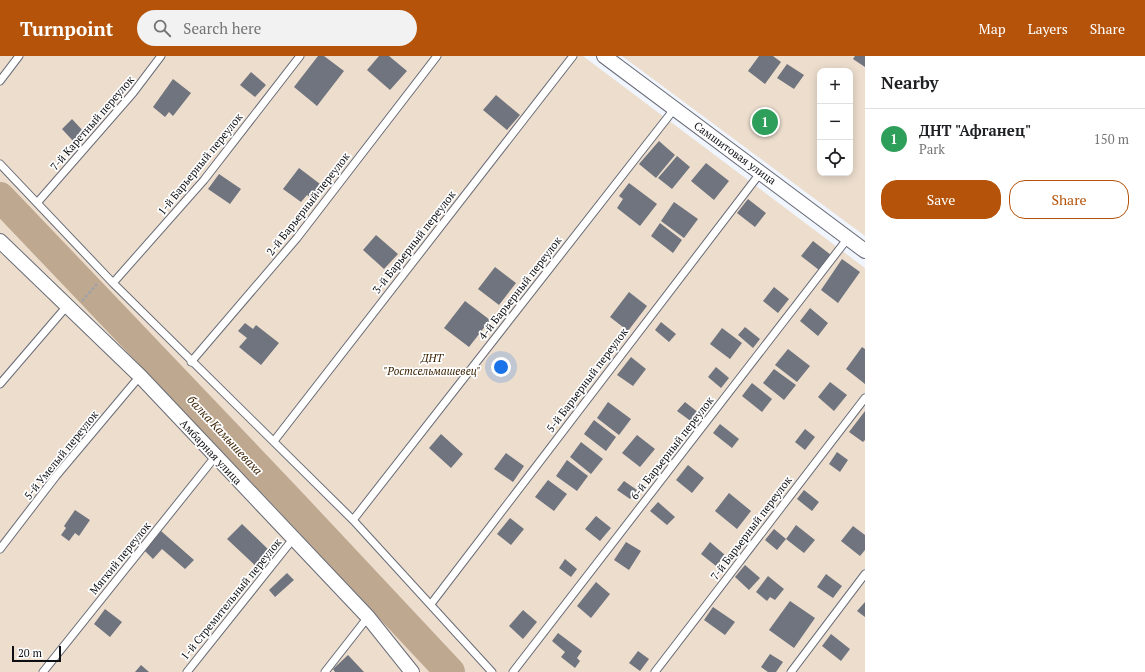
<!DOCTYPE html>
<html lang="en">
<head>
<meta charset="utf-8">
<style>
	:root { --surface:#fff; --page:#f2f2f2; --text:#202124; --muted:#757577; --line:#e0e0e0; --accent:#b45309 }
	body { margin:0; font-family:"PT Serif",serif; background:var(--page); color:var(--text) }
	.controls { position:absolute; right:12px; top:12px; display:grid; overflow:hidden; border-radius:8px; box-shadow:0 2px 10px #0003 }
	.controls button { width:36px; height:36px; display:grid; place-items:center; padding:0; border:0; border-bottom:1px solid var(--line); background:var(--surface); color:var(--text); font:20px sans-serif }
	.scale { position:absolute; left:12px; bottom:10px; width:49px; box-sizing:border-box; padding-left:4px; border:2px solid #0e0f13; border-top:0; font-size:11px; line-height:14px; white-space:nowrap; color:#0e0f13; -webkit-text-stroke:3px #fff; paint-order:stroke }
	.you { position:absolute; left:501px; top:311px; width:14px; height:14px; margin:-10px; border:3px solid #fff; border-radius:50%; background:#1a73e8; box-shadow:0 0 0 6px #1a73e833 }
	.badge { display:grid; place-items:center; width:26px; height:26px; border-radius:50%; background:var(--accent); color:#fff; font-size:13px; font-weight:700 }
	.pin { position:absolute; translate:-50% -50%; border:2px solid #fff; box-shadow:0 1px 4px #0006 }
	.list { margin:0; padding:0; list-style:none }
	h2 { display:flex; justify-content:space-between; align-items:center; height:52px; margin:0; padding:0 16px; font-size:17px }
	h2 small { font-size:13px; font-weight:400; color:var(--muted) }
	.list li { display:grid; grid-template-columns:26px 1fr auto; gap:12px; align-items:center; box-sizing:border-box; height:60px; padding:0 16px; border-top:1px solid var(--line) }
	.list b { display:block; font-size:15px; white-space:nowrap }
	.list p { margin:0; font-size:13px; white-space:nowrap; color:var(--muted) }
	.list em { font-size:13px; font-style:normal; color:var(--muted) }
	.actions { display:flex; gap:8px; padding:12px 16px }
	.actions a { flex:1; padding:9px 0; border:1px solid var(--accent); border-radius:16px; text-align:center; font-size:14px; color:var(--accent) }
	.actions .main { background:var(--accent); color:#fff }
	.icon { flex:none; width:22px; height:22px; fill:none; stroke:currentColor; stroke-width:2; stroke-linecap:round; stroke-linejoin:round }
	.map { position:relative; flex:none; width:865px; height:616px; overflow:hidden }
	header { display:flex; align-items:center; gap:24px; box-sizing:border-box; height:56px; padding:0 20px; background:var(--accent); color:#fff }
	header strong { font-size:19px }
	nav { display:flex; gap:22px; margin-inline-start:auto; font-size:14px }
	.search { width:280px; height:36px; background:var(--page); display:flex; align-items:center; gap:10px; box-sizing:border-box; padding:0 14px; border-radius:22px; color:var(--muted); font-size:15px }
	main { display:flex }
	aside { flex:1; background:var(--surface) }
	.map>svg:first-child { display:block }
</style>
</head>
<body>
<header>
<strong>Turnpoint</strong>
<div class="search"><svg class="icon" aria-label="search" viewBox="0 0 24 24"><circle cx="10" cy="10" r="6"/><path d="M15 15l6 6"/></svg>Search here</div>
<nav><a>Map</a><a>Layers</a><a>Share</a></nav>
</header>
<main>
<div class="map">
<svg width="865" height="616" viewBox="0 0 865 616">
	<rect width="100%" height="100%" fill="#f1f5fe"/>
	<path fill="#ecddcd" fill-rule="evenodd" d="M0,0H583L865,212V616H0Z
		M622,0H865V180ZM820,15H850V117H820Z"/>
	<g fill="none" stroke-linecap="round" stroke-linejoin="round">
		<path stroke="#bfa890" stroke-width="30" d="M0,141L285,440L450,616"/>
	</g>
	<path fill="#70747e" d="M318,0H324L344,15L317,50L294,31Z
		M379,0H389L407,15L390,34L367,14Z
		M759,0H773L781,6L765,28L748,15Z
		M855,0H865V11L853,3Z
		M787,8L804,19L794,33L777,22Z
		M251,16L266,29L255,41L240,29Z
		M173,23L191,37L173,60L169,56L165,61L153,51Z
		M496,39L520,59L507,74L483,54Z
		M72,63L84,76L74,86L62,73Z
		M659,85L675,99L656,122L639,108Z
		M677,100L690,111L672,133L658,122Z
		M706,107L729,125L714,144L691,125Z
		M299,112L324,131L314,144L307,139L301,146L283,133Z
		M219,118L241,133L230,148L208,133Z
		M629,127L657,148L640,170L617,152L623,143L619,140Z
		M748,143L766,157L755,171L737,157Z
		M674,146L698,163L684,182L661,165Z
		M660,167L682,184L673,197L651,180Z
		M376,179L398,198L384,213L363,194Z
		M813,185L831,199L819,214L801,200Z
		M842,203L860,216L838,247L821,234Z
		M495,211L516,227L499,249L478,233Z
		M774,231L789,243L778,257L763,245Z
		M629,236L647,250L628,275L610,261Z
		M465,245L490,264L469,291L444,272Z
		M810,252L828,267L818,280L800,265Z
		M661,266L676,278L669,286L655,274Z
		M245,267L253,273L256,269L279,287L261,309L239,291L247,282L238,275Z
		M745,271L760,283L753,292L738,279Z
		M722,272L742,287L730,303L710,288Z
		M862,291L865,293V328L846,313Z
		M788,293L810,310L797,326L775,309Z
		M631,301L646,313L633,330L617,319Z
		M716,311L729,322L721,332L708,321Z
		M774,313L796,329L784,344L763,327Z
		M830,326L847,339L834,355L818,341Z
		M752,327L772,343L762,356L742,340Z
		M608,346L631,363L619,379L597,362Z
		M685,346L699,357L692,366L677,355Z
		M865,355V384L863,386L849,376Z
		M594,364L616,381L606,395L584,378Z
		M720,368L739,383L732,392L713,377Z
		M805,373L815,381L805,394L795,386Z
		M441,378L463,398L451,412L429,392Z
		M637,379L655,393L640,411L622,397Z
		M581,386L603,403L591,418L570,401Z
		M837,396L848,404L840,416L829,408Z
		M506,397L524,410L513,426L494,413Z
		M567,404L588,420L577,435L556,420Z
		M688,409L704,422L692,437L676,424Z
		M548,424L567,438L554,455L535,441Z
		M624,425L637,434L630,443L617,434Z
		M804,434L819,446L812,455L797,443Z
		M729,437L751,455L737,473L715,455Z
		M658,446L675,461L667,469L650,455Z
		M75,454L90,464L79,480L75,477L69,485L61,479L66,472L64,470Z
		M596,460L611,472L600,485L585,473Z
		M510,462L524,473L511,489L497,478Z
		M242,468L273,498L259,513L227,483Z
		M796,469L815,484L804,497L786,483L777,494L765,484L774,473L786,483Z
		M853,470L865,479V494L860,500L841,485Z
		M161,475L194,504L185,513L162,493L153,503L144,494Z
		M626,486L641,495L629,514L614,504Z
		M710,486L725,499L716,510L701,498Z
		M565,503L577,513L571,521L559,512Z
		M745,509L760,522L749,534L735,521Z
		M287,517L294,524L275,541L269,534Z
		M826,518L842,530L833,542L817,531Z
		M768,520L784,533L775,544L770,541L767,545L756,536Z
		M596,526L610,538L591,562L577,550Z
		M790,545L815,562L794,592L769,574Z
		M865,546V561L857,555Z
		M713,551L735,566L725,579L704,564Z
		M105,553L122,566L110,581L94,568Z
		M523,554L537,566L523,583L509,570Z
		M558,577L582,595L577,602L580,605L575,612L561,601L565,596L552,585Z
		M831,578L850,593L841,605L822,590Z
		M638,595L649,603L640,615L629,607Z
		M770,598L783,606L776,616H768L761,611Z
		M348,599L364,616H335L333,613Z
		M141,609L149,616H135Z"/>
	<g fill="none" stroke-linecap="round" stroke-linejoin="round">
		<defs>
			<path id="service" d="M0,25L19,0
				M0,108L113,227L353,464L492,616
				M37,147L133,37L161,0
				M113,227L204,124L300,0
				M191,306L297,182L437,0
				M0,328L67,250
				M274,385L573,0
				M353,464L675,52
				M0,493L56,420L140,320
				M431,548L761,116
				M43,616L215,401
				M187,616L293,483
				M325,616L368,561
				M513,616L848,182
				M655,616L865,342
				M791,616L865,518"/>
			<path id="minor" d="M604,0L865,195
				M0,185L140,320L368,561L412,616"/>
		</defs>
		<use href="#service" stroke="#696c77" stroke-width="9"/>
		<use href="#minor" stroke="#696c77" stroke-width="16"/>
		<path stroke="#9fa2a9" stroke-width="2.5" stroke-dasharray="3 2" stroke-linecap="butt" d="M82,245L97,228"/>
		<use href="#service" stroke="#fff" stroke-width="7"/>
		<use href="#minor" stroke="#fff" stroke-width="14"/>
	</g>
	<g text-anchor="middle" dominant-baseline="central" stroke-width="3.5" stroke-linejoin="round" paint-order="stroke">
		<g font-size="11" fill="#0e0f13" stroke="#fff">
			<text transform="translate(92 67) rotate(-49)">7-й Каретный переулок</text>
			<text transform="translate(735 97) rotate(36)">Самшитовая улица</text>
			<text transform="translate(200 108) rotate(-51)">1-й Барьерный переулок</text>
			<text transform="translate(308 148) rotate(-52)">2-й Барьерный переулок</text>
			<text transform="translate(414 186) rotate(-52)">3-й Барьерный переулок</text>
			<text transform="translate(520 232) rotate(-52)">4-й Барьерный переулок</text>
			<text transform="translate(587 324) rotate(-53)">5-й Барьерный переулок</text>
			<text transform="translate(672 392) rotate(-52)">6-й Барьерный переулок</text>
			<text transform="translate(211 396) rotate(47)">Амбарная улица</text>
			<text transform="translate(61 399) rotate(-51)">5-й Умелый переулок</text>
			<text transform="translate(751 472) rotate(-53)">7-й Барьерный переулок</text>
			<text transform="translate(120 502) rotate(-51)">Мягкий переулок</text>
			<text transform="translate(231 543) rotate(-51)">1-й Стремительный переулок</text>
		</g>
		<g font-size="11" font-style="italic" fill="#3c2303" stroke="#fff">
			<text x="432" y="302">ДНТ<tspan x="432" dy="13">"Ростсельмашевец"</tspan></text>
		</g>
		<g font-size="12" font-style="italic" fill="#3e2505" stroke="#fff">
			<text transform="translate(225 379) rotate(47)">балка Камышеваха</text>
		</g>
	</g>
</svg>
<div class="controls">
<button>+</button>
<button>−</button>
<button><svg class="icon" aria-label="locate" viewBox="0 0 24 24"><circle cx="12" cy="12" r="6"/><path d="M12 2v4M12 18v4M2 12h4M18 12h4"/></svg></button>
</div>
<div class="scale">20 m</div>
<div class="you"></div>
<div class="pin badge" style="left:765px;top:66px;background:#2e9e5b">1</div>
</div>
<aside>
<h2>Nearby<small></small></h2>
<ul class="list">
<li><span class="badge" style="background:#2e9e5b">1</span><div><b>ДНТ &quot;Афганец&quot;</b><p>Park</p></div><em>150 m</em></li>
</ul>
<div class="actions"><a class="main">Save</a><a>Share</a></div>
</aside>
</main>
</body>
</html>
